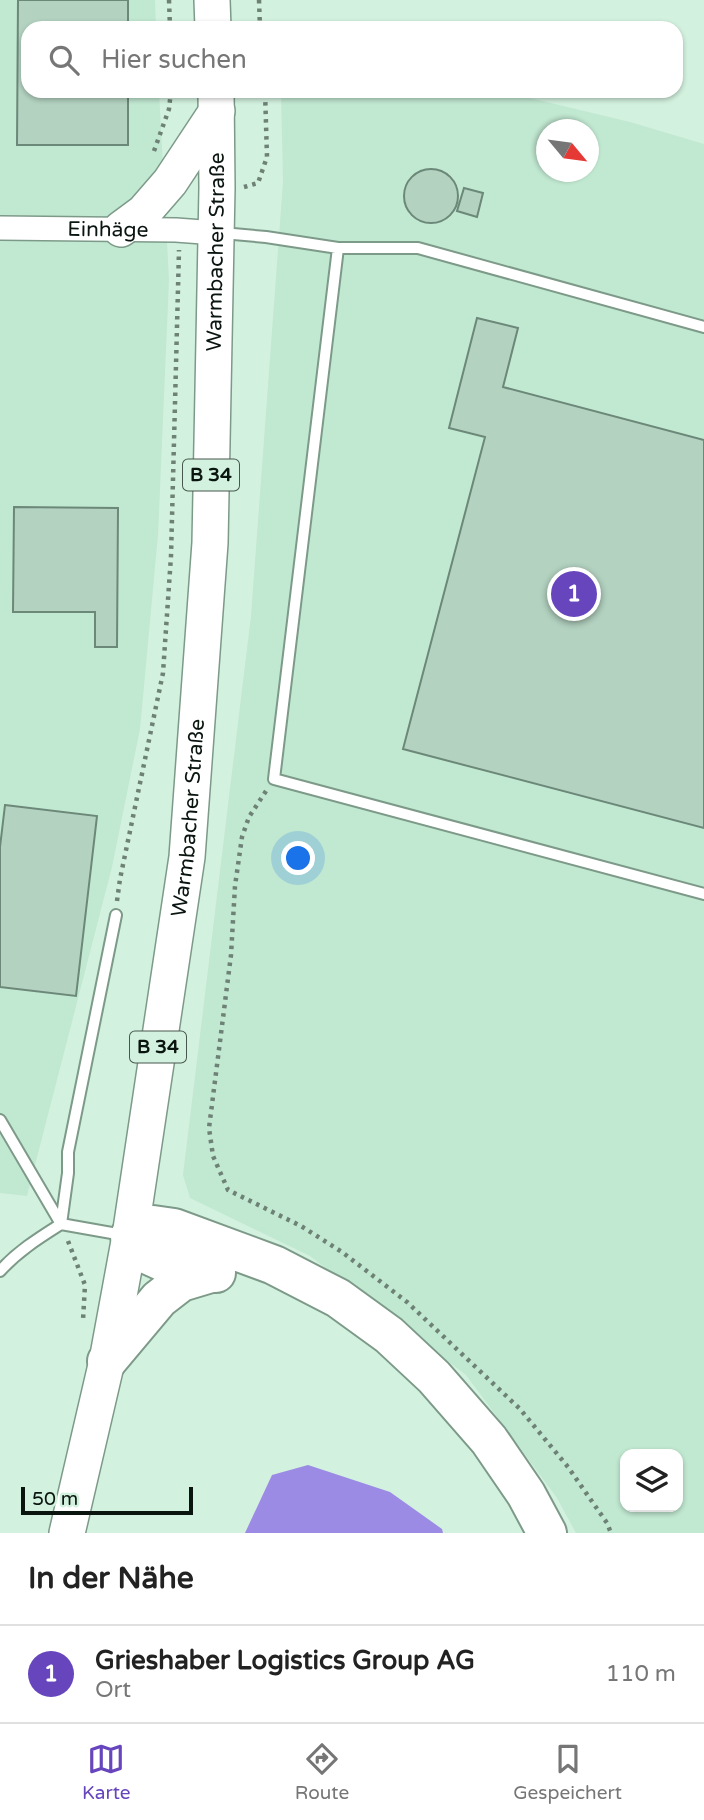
<!DOCTYPE html>
<html lang="de">
<head>
<meta charset="utf-8">
<style>
	:root { --surface:#fff; --page:#f2f2f2; --text:#222; --muted:#767676; --line:#e0e0e0; --accent:#6645bd }
	body { margin:0; font-family:"Varela Round",sans-serif; background:var(--page); color:var(--text) }
	.controls { position:absolute; right:21px; bottom:21px; display:grid; overflow:hidden; border-radius:14px; box-shadow:0 2px 5px #0004 }
	.controls button { width:63px; height:63px; display:grid; place-items:center; padding:0; border:0; border-bottom:2px solid var(--line); background:var(--surface); color:var(--text); font:35px sans-serif }
	.compass { position:absolute; left:536px; top:119px; width:63px; height:63px; border-radius:50%; background:var(--surface); box-shadow:0 2px 5px #0004; rotate:119deg }
	.scale { position:absolute; left:21px; bottom:18px; width:172px; box-sizing:border-box; padding-left:7px; border:4px solid #0a150f; border-top:0; font-size:19px; line-height:24px; white-space:nowrap; color:#0a150f; -webkit-text-stroke:5px #d3f1df; paint-order:stroke }
	.you { position:absolute; left:299px; top:859px; width:24px; height:24px; margin:-18px; border:5px solid #fff; border-radius:50%; background:#1a73e8; box-shadow:0 0 0 10px #1a73e833 }
	.badge { display:grid; place-items:center; width:46px; height:46px; border-radius:50%; background:var(--accent); color:#fff; font-size:23px; font-weight:700 }
	.pin { position:absolute; translate:-50% -50%; border:4px solid #fff; box-shadow:0 2px 7px #0006 }
	.list { margin:0; padding:0; list-style:none }
	h2 { display:flex; justify-content:space-between; align-items:center; height:91px; margin:0; padding:0 28px; font-size:30px }
	h2 small { font-size:23px; font-weight:400; color:var(--muted) }
	.list li { display:grid; grid-template-columns:46px 1fr auto; gap:21px; align-items:center; box-sizing:border-box; height:98px; padding:0 28px; border-top:2px solid var(--line) }
	.list b { display:block; font-size:26px; white-space:nowrap }
	.list p { margin:0; font-size:23px; white-space:nowrap; color:var(--muted) }
	.list em { font-size:23px; font-style:normal; color:var(--muted) }
	.icon { flex:none; width:38px; height:38px; fill:none; stroke:currentColor; stroke-width:2; stroke-linecap:round; stroke-linejoin:round }
	.map { position:relative; flex:none; width:704px; height:1533px; overflow:hidden }
	.search { position:absolute; background:var(--surface); box-shadow:0 2px 5px #0004; left:21px; right:21px; top:21px; height:77px; display:flex; align-items:center; gap:18px; box-sizing:border-box; padding:0 24px; border-radius:21px; color:var(--muted); font-size:26px }
	.sheet { height:189px; background:var(--surface) }
	nav { display:flex; justify-content:space-around; align-items:center; box-sizing:border-box; height:98px; border-top:2px solid var(--line); background:var(--surface); font-size:19px; color:var(--muted) }
	nav a { display:grid; justify-items:center; gap:4px }
	nav .on { color:var(--accent) }
	.map>svg:first-child { display:block }
</style>
</head>
<body>
<div class="map">
<svg width="704" height="1533" viewBox="0 0 704 1533">
	<rect width="100%" height="100%" fill="#d3f1df"/>
	<path fill="#c1e8d1" fill-rule="evenodd" d="M0,0H155L156,28H28V91H159L169,280L158,535L140,729L112,867L27,1196L0,1193Z
		M281,91H501L630,122L704,144V1533H576L557,1498L466,1375L310,1256L190,1198L183,1175L251,616L283,182ZM546,130H588V172H546ZM625,1454H678V1507H625Z"/>
	<path fill="#9b8be4" d="M308,1465L390,1492L442,1529L443,1533H245L272,1475Z"/>
	<path fill="#b3d2c0" stroke="#6c8878" stroke-width="2" d="M18,0H128V28H28V91H128V145H17Z
		M404 196a27 27 0 1 1 54 0a27 27 0 1 1-54 0Z
		M464,188L483,193L477,217L457,211Z
		M477,318L518,328L503,387L704,440V828L403,749L485,437L449,428Z
		M14,507L118,508L117,647H95V612H13Z
		M5,805L97,816L76,996L0,987V847Z"/>
	<g fill="none" stroke-linecap="round" stroke-linejoin="round">
		<defs>
			<path id="lane" d="M222,233L266,237L338,248H418L704,327
				M338,248L274,779L704,894
				M0,1120L61,1224
				M61,1224L68,1173V1152L116,915
				M0,1271C18,1251 39,1238 61,1224L123,1235"/>
			<g id="street">
				<path id="s1" d="M0,228L176,230L216,233"/>
			</g>
			<g id="primary">
				<path d="M212,0L213,28"/>
				<path d="M121,229L144,212L170,182L217,111"/>
				<path id="s2" d="M67,1533L107,1361L130,1236L187,857L210,543L217,188L216,91"/>
			</g>
			<path id="highway" d="M211,1273L168,1264L146,1254L130,1236L153,1225L174,1228L274,1265L338,1298L389,1335L434,1377L489,1440L526,1494L547,1533
				M107,1361L159,1299L181,1282L211,1273H216"/>
		</defs>
		<use href="#lane" stroke="#7d9a89" stroke-width="14"/>
		<use href="#street" stroke="#7d9a89" stroke-width="26"/>
		<use href="#primary" stroke="#7d9a89" stroke-width="38"/>
		<use href="#highway" stroke="#7d9a89" stroke-width="42"/>
		<path stroke="#6d8175" stroke-width="4.5" stroke-dasharray="3.5 5" stroke-linecap="butt" d="M169,0L170,28
			M259,0L260,28
			M154,151L169,109L171,91
			M244,187L258,183L267,157L265,91
			M266,791L249,817L242,837L235,886L231,955L209,1128L213,1156L228,1190L301,1226L342,1252L407,1302L520,1409L568,1467L607,1523L611,1533
			M117,901L120,879L163,673L171,556L179,250
			M68,1241L85,1285L83,1320"/>
		<use href="#lane" stroke="#fff" stroke-width="10"/>
		<use href="#street" stroke="#fff" stroke-width="23"/>
		<use href="#primary" stroke="#fff" stroke-width="35"/>
		<use href="#highway" stroke="#fff" stroke-width="38"/>
	</g>
	<g text-anchor="middle" dominant-baseline="central" stroke-width="7" stroke-linejoin="round" paint-order="stroke">
		<g fill="#d3f1df" stroke="#46574d" stroke-width="2">
			<rect x="183" y="459.5" width="56" height="31" rx="5"/>
			<rect x="130" y="1031.5" width="56" height="31" rx="5"/>
		</g>
		<g font-size="19" font-weight="bold" fill="#0a150f">
			<text x="211" y="475">B 34</text>
			<text x="158" y="1047">B 34</text>
		</g>
		<g font-size="21" fill="#0a150f" stroke="#d3f1df">
			<text stroke="none"><textPath href="#s1" startOffset="108">Einhäge</textPath></text>
			<text stroke="none"><textPath href="#s2" startOffset="1293">Warmbacher Straße</textPath></text>
			<text stroke="none"><textPath href="#s2" startOffset="726">Warmbacher Straße</textPath></text>
		</g>
	</g>
</svg>
<div class="controls">
<button><svg class="icon" aria-label="layers" viewBox="0 0 24 24"><path d="M12 4l9 5-9 5-9-5zM3 14l9 5 9-5"/></svg></button>
</div>
<svg class="compass" viewBox="-18 -18 36 36"><path d="M0-13l5 13h-10z" fill="#e53935"/><path d="M0 13l5-13h-10z" fill="#767676"/></svg>
<div class="scale">50 m</div>
<div class="you"></div>
<div class="pin badge" style="left:574px;top:594px">1</div>
<div class="search"><svg class="icon" aria-label="search" viewBox="0 0 24 24"><circle cx="10" cy="10" r="6"/><path d="M15 15l6 6"/></svg>Hier suchen</div>
</div>
<section class="sheet">
<h2>In der Nähe<small></small></h2>
<ul class="list">
<li><span class="badge">1</span><div><b>Grieshaber Logistics Group AG</b><p>Ort</p></div><em>110 m</em></li>
</ul>
</section>
<nav>
<a class="on"><svg class="icon" aria-label="map" viewBox="0 0 24 24"><path d="M3 6l6-2 6 2 6-2v14l-6 2-6-2-6 2zM9 4v14M15 6v14"/></svg>Karte</a>
<a><svg class="icon" aria-label="directions" viewBox="0 0 24 24"><path d="M12 3l9 9-9 9-9-9zM9 14v-3h6M13 9l2 2-2 2"/></svg>Route</a>
<a><svg class="icon" aria-label="saved" viewBox="0 0 24 24"><path d="M7 4h10v16l-5-4-5 4z"/></svg>Gespeichert</a>
</nav>
</body>
</html>
